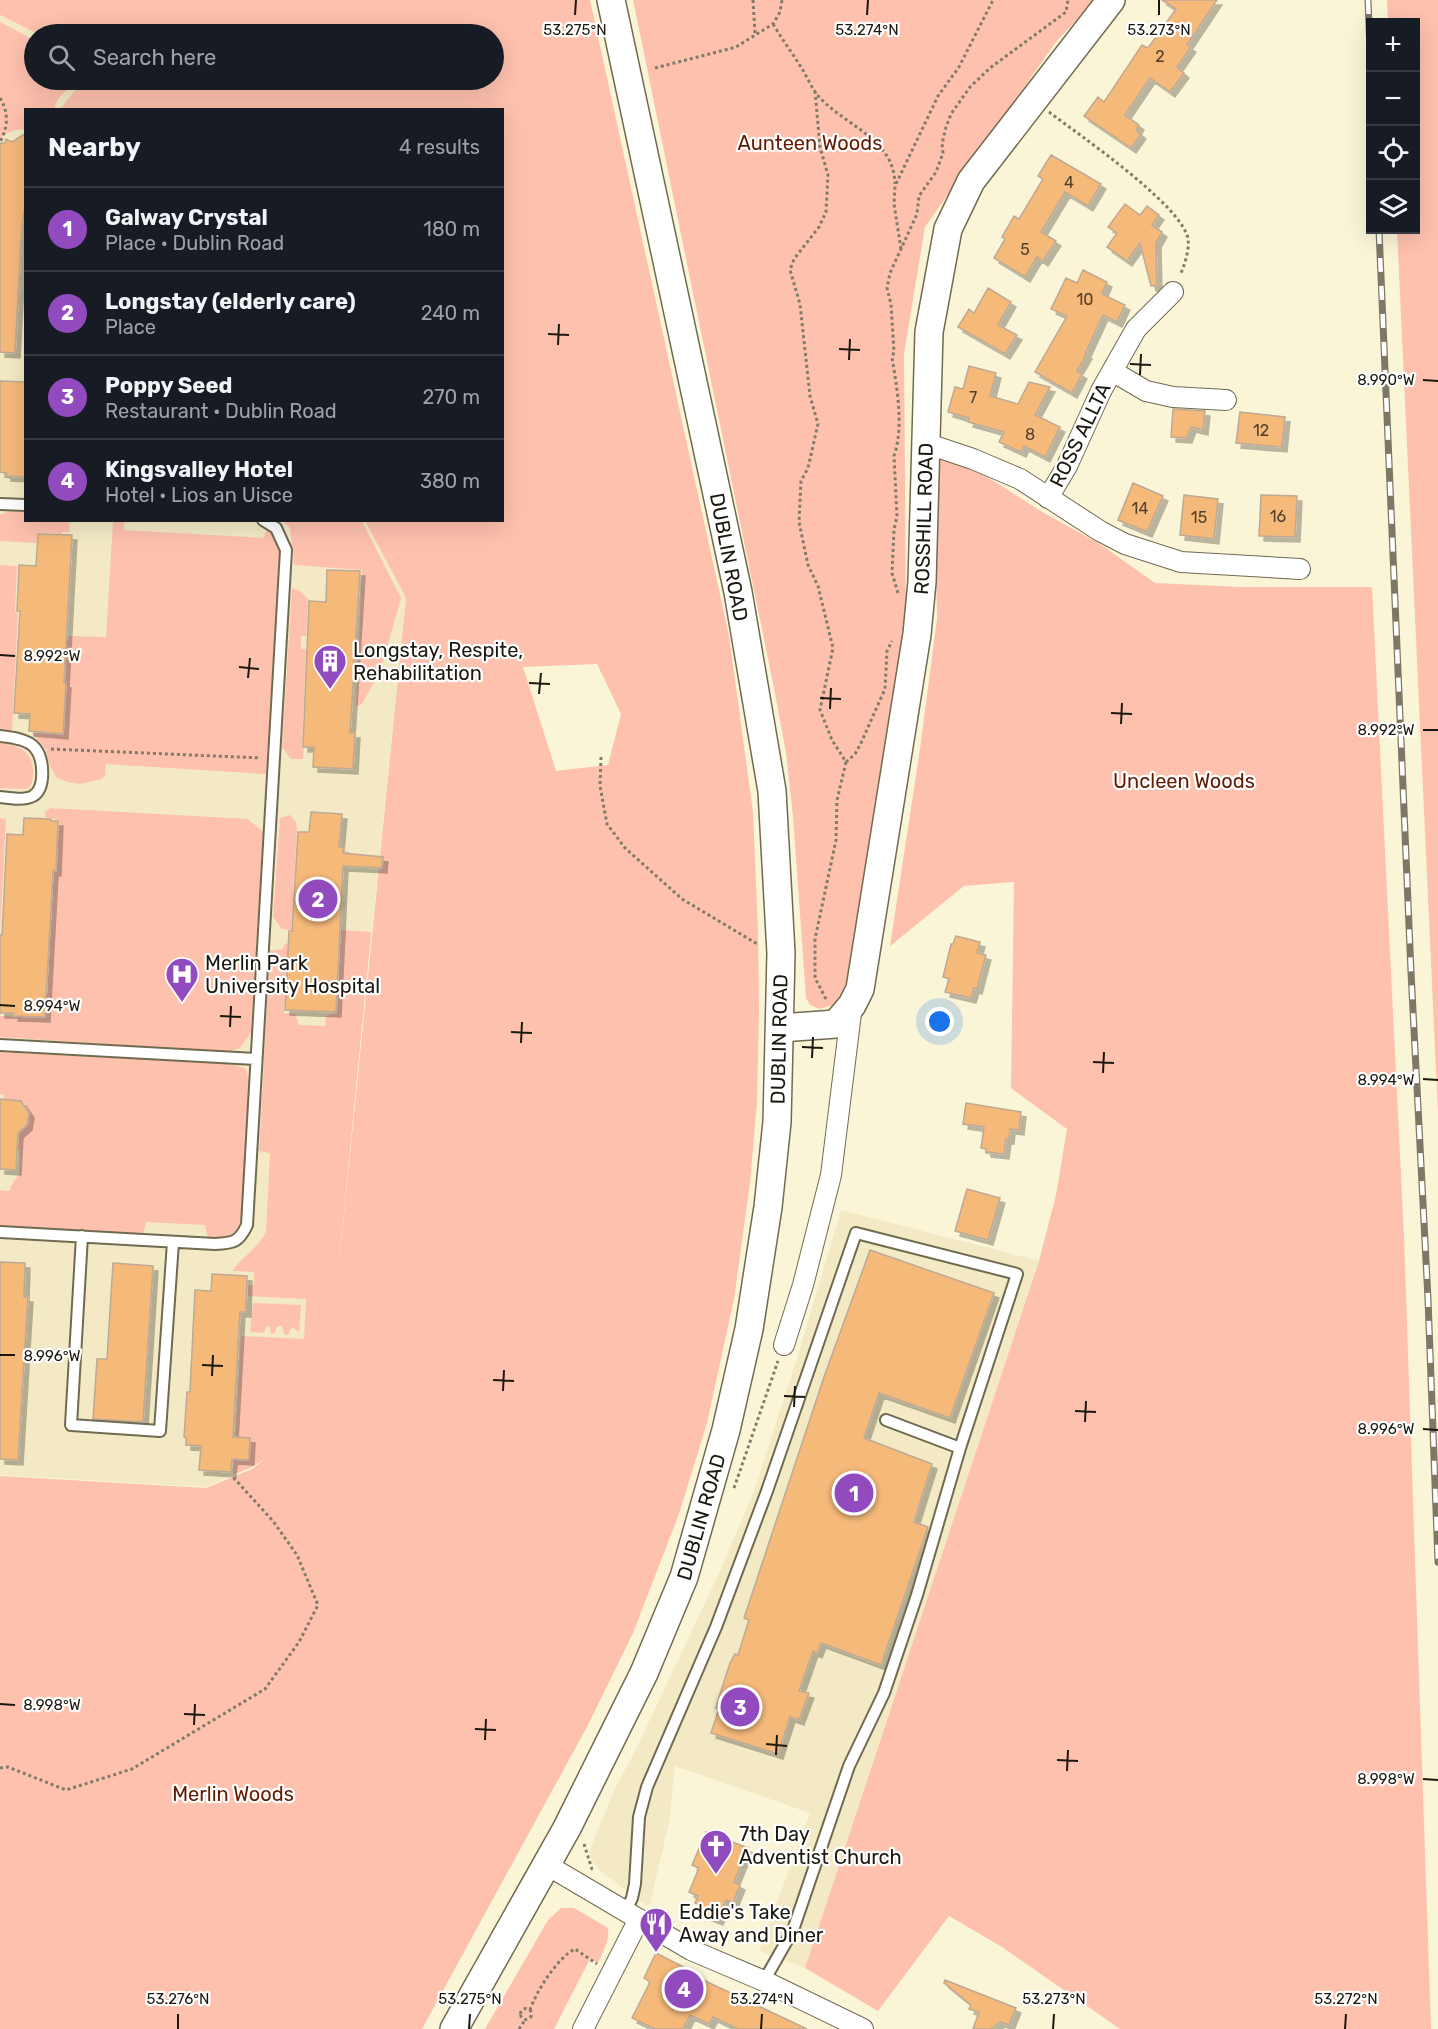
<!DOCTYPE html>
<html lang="en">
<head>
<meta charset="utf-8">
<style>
	:root { --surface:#171b24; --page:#20242c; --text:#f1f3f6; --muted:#9ea1a6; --line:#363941; --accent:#924bbe }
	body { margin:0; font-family:Rubik,sans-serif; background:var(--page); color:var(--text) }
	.controls { position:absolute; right:18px; top:18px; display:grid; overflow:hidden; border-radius:0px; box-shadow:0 6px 24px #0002 }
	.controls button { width:54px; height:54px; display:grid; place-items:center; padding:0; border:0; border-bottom:2px solid var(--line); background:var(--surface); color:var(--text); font:30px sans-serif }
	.you { position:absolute; left:940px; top:1022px; width:21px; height:21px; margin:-15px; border:4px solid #fff; border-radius:50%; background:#1a73e8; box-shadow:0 0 0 9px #1a73e833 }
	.badge { display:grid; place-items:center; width:39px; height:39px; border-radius:50%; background:var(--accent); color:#fff; font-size:20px; font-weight:700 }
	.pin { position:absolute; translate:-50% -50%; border:3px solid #fff; box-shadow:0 2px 6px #0006 }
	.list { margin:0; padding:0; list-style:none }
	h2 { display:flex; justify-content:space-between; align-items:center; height:78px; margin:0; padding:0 24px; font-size:26px }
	h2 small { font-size:20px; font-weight:400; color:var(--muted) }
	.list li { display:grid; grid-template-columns:39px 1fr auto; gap:18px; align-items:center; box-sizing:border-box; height:84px; padding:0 24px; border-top:2px solid var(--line) }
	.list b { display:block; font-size:22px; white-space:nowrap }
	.list p { margin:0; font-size:20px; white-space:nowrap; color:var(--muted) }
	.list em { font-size:20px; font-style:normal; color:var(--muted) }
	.icon { flex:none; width:33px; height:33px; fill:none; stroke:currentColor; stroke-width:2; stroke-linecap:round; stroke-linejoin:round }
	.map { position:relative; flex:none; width:1438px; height:2029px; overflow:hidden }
	.search { position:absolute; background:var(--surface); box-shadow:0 6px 24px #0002; left:24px; top:24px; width:480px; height:66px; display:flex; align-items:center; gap:15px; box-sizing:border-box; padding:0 21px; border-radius:33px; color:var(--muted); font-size:22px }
	.panel { position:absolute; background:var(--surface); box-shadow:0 6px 24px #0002; left:24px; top:108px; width:480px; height:414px; border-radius:0px }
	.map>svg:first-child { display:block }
</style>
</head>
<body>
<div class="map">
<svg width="1438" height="2029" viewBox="0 0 1438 2029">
	<defs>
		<filter id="shadow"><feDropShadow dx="5" dy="5" stdDeviation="0" flood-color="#0004"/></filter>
	</defs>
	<rect width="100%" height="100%" fill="#fbf5d8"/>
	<path fill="#f3eac5" d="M0,15L38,34H34V80H83L60,109L26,110V520L365,521L406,598L323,1408L252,1467L206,1487L0,1475Z
		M841,1210L1039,1261L805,1968L759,1951L810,1813L675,1766L669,1823L650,1904L647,1906L603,1873L593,1863L589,1852L614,1790L635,1751L719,1573L754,1491L797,1358Z"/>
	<path fill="#fec1ae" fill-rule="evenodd" d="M0,0H590L729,636L753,812L758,929L759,1011L757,1102L750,1183L734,1299L707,1423L679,1514L633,1633L588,1725L422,2029H0V1476L206,1488L252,1469L266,1458L252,1467L233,1475L241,1336L304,1339L306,1299L248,1296V1286L254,1285V1272L232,1271C243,1256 258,1248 266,1232L270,1153L259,1151L270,951L283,949L285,944L288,943L284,1013L295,1014L299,1025L325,1026L326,1016L337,1013L341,930L371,932L337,1284L406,598L365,521L502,520V110L60,109L83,80H494V34H38L0,15ZM597,664L621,714L608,765L556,771L523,667Z
		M633,0H1095L1056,42L925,227L904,354L906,609L863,937L842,1002L820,1009L810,1005L806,998L793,816L786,753L774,688Z
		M1387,0H1438V1113L1397,230H1416V22H1388Z
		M0,22L34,40V80H80L79,83C67,89 57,96 54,109L26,110L25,129C17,129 4,132 0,140Z
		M934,456L981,473L1044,513L1100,544L1155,583L1240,587H1372L1404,1236L1431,2029H1120L1002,1947L949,1916L878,2011L805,1968L1039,1261L1056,1195L1067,1129L1011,1088L1014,882L964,886L890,946L920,749L937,619Z
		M9,511H25L26,520L69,521L70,532H62V534L38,533L36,543L0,541V515Z
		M113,521H124V530L263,538L268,528L276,536L280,546L266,774L106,764L105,776L101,779L80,784L67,782L57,778L50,767L46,750L32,733L64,734L67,636L106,637Z
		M283,521H362L401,598L381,669L362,704L356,707L362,570L294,565L290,528Z
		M0,565L17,566L15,612L18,613L12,731L0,730Z
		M292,588L300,591L308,599L306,636H301V649H306L302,748L304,749L303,759H291L282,747Z
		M0,743C18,745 33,751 33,771C33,778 33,784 28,789L0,788Z
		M50,808L248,819L263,832L251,1033L240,1048L228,1052L0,1037V1016L46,1017L54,872H57L59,820L45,817V812Z
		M290,815L296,822L297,830L291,930L282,929L273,917L280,818Z
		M0,818L6,819L0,932Z
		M0,1052L218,1063L236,1065L246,1069L249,1080L243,1212C237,1236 231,1237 208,1238L205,1225L146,1222L143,1235L0,1226V1190L10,1191L11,1186L19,1174L20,1149L18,1148L19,1133C32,1125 32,1112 23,1102L4,1099V1095L0,1094Z
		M253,1303L301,1305L299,1332L292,1327L288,1335L284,1334L282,1326H279L276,1328L275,1333L271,1334L270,1327L266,1326L264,1333L252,1332L250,1330Z
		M561,1908H574L608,1928C610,1940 603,1952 598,1963L590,1959L554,2029H485L548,1920Z"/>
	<path fill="#f5b97a" stroke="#bea994" stroke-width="1.5" filter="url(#shadow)" d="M1162,0H1217L1187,45L1191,47L1177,67L1184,73L1170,92L1150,78L1125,115L1139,125L1136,130L1141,134L1131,148L1084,116L1098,97L1104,102L1142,45L1148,48L1176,9Z
		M26,133V199L22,226L15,353L0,352V143H5L6,139L12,142Z
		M1051,155L1101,184L1088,206L1065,192L1041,232L1056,241L1043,261L1037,257L1025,277L994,258L1005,239L1002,237L1014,216L1019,219L1043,179L1038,176Z
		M1125,204L1140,215L1147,206L1159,215L1152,225L1162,232L1156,243L1157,286H1151L1140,243L1127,261L1107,247L1117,233L1108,227Z
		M1083,270L1107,282L1102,294L1125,305L1117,322L1103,315L1085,354H1087L1077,371L1082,374L1072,393L1035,372L1067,316L1051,309L1066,278L1077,283Z
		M988,288L1011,302L998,325L1017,335L1005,354L958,327L969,309L974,313Z
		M969,366L996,373L990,396L1018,404L1029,382L1050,387L1035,415L1060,427L1045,457L1024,446L1021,452L999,442L1004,432L968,422L969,418L948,412L955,387L963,389Z
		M0,381L26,382V477L6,476V473L0,472Z
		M1173,409L1205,411L1203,430L1191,427L1187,438L1171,437Z
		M1240,412L1285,417L1282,447L1236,443Z
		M1133,483L1163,496L1147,532L1118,520Z
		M1184,495L1218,499L1214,539L1180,535Z
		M1261,495L1297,496L1295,537L1259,536Z
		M38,534L72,535L64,683H66L63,734L29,731L30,714L14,713L20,611H17L19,565L36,566Z
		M327,570L360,571L350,733H355L353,769L313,767L314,747H303L309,601L326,602Z
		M311,812L342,814L339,847L344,848L343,853L383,857L382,868L343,866L336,1012L285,1010L289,931H292L298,832H309Z
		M24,818L51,819V821H58L56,871H53L45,1017L13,1016L14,1013H0V935H2L7,834L23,835Z
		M956,936L980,942L977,953L986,955L977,989L974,988L971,998L945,992L949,979L943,977L951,944H953Z
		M0,1099L21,1101L29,1113L27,1125L18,1133L16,1170L0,1169Z
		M966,1103L1021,1112L1019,1130L1010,1129L1009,1139H1006L1004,1154L986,1152V1149L981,1148L984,1127L963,1124Z
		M967,1189L1000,1198L988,1240L955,1231Z
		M870,1250L994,1293L950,1418L879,1393L864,1438L932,1464L914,1522L928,1527L881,1665L821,1643L817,1653L813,1651L799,1691L809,1693L799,1720L790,1717L778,1754L711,1733L719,1709L716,1708L719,1697L730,1663L735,1654L738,1655L749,1620L744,1618L824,1377Z
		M0,1262L25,1263L24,1297H28L18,1460L0,1459Z
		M113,1263L153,1266L143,1422L93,1419L97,1359H107Z
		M212,1274L247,1276L246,1312H240L233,1437L250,1438L249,1460L232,1459L231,1472L199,1470L201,1446L186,1445V1438L184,1437L187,1392H190L195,1290L211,1291Z
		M706,1832L748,1848L734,1882L740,1885L733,1903L726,1900L718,1920L699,1913L701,1906L695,1903L698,1896L689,1892L699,1868L692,1865Z
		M656,1953L701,1976L699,1978L807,2029H738L713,2017L709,2024L690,2015L683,2029H655L632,2018L650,1982L644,1978Z
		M945,1980L1016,2008L1009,2025L1000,2022L991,2029H973L979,2012L969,2009L971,2005L944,1983Z"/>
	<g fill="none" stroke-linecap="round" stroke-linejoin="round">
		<defs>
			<path id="lane" d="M0,504L26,505
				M0,736C10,737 28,739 35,748C44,759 46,788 33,796C24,801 9,798 0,797
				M0,1045L256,1059
				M0,1232L215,1244C234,1243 239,1242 247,1225L286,550L276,528L263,520
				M82,1236L71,1425L160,1431L173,1242
				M886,1420L960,1448
				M626,1911L632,1898L635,1884L639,1817L647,1787L716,1627L767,1491L856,1233L1017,1274L960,1448L917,1595L884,1693L849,1766L793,1930L764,1981"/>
			<path id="street" d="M1112,371L1146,391L1173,397L1226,400
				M925,443L973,459L1020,479L1100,531L1125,544L1181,562L1300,569
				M1048,498L1067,466L1101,391L1136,329L1173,292
				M784,1345L803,1285L831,1175L852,1005
				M547,1865L691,1950L764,1981L863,2029
				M583,2029L639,1919"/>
			<g id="secondary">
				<path id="s1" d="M780,1028L836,1024L852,1005L860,989L917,634L922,582L929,332L948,229L971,181L1111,0"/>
				<path id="s2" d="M454,2029L567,1828L644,1673L684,1577L726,1430L749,1329L768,1207L777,1122L781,953L772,791L738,592L611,0"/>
			</g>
		</defs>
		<use href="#lane" stroke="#706a51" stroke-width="14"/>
		<use href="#street" stroke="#706a51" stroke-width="22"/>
		<use href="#secondary" stroke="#706a51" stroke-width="30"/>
		<path stroke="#807c6a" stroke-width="3" stroke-dasharray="3 3" stroke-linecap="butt" d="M753,0L755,33
			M773,24C782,39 792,53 801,67C806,75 810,84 815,92C840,125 894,136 895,184
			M655,68L736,47L773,24L780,12L782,0
			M815,91L820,147L828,175L826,212L819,227L794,259L790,270L800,304L810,396L818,424L808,468L801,481L799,522L808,565L818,586L833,648L820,710L832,740L846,762L837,800L836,840L815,939V978L827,1001
			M0,98C9,112 8,128 0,142
			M1049,112C1082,137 1174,200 1187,235C1191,245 1185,265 1180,275
			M901,249L894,204L895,186L938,96L959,67L993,0
			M898,593L892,573L894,530L897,516L894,456C904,428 897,386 892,358L894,352L891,304L887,288L890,273L917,214L919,196L936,172L943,153L942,144L946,127L951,114L970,87L990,68L1066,12L1068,0
			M51,749L261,758
			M601,757L600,786L607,824L625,848L682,899L759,945
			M846,762L855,754L861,743L885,689L887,651L892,641
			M734,1488L778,1361
			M0,1768L8,1767L66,1790L132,1769L265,1689L299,1642L318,1605L297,1555L273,1521L232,1476
			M584,1844L592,1869L595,1870
			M520.5 2014a5.5 5.5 0 1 1 11 0a5.5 5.5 0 1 1-11 0Z
			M530,2010C536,1992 557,1958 575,1949L597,1964
			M519,2029L525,2020"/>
		<use href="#lane" stroke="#fff" stroke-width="10"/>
		<use href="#street" stroke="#fff" stroke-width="20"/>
		<use href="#secondary" stroke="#fff" stroke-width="27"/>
		<defs>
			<path id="rail" d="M1368,0L1370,51
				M1379,230L1411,972L1428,1299L1438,1562"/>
		</defs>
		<use href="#rail" stroke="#7c7866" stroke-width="7"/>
		<use href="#rail" stroke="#fff" stroke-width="4.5" stroke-dasharray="14" stroke-linecap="butt"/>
	</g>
	<path fill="none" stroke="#1b190f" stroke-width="2" d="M575,15L576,0M867,15L868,0M1159,15V0M548,334L569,335M558,345L559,324M839,349L860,350M849,360L850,339M1130,364L1151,365M1140,375L1141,354M1423,380L1438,381M0,655L15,656M239,667L259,669M248,678L250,658M529,683L550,684M539,694L541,673M820,698L841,699M830,709L831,688M1111,713L1132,714M1121,724L1122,703M1423,730H1438M0,1005L15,1006M220,1016L241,1017M230,1027L231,1006M511,1032L532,1033M521,1043L522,1022M802,1047L823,1048M812,1058L813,1037M1093,1062L1114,1063M1103,1073L1104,1052M1423,1079L1438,1080M0,1355H15M202,1365L223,1366M212,1376L213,1355M493,1380L514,1381M503,1391L504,1370M784,1396L805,1397M794,1407L795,1386M1075,1411L1096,1412M1085,1422L1086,1401M1423,1429L1438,1430M0,1704L15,1705M184,1714L205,1715M194,1725L195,1704M475,1729L496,1730M485,1740L486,1719M766,1744L787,1746M776,1755L777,1735M1057,1760L1078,1761M1067,1771L1068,1750M1423,1779L1438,1780M178,2029V2014M469,2029L470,2014M761,2029L762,2014M1053,2029L1054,2014M1345,2029L1346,2014"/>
	<defs>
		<symbol id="building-pin" viewBox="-11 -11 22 30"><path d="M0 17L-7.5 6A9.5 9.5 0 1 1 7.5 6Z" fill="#924bbe" stroke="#fff"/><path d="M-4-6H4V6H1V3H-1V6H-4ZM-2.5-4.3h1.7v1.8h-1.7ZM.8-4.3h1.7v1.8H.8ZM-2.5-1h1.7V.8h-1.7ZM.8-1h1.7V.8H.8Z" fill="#fff"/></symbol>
		<symbol id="hospital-pin" viewBox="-11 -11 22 30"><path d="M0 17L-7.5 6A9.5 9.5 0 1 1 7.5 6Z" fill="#924bbe" stroke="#fff"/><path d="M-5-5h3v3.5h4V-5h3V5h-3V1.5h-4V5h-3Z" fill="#fff"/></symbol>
		<symbol id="church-pin" viewBox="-11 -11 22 30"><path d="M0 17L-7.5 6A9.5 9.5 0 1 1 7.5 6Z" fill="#924bbe" stroke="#fff"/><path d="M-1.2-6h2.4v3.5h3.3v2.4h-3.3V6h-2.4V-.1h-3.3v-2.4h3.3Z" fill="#fff"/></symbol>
		<symbol id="restaurant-pin" viewBox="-11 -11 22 30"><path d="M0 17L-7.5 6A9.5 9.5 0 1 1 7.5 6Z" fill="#924bbe" stroke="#fff"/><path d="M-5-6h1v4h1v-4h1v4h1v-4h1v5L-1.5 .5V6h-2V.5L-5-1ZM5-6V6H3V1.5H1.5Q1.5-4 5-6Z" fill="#fff"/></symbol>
	</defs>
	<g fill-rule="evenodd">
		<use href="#building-pin" x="311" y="642" width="38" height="52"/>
		<use href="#hospital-pin" x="163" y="955" width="38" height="52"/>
		<use href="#church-pin" x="697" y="1827" width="38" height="52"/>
		<use href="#restaurant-pin" x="637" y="1905" width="38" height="52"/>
	</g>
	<g text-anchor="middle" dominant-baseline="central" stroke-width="4.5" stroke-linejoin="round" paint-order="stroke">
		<g font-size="16" fill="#52412a">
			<text x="1160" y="56">2</text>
			<text x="1069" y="182">4</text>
			<text x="1025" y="249">5</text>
			<text x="1085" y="299">10</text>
			<text x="973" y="397">7</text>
			<text x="1261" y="430">12</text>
			<text x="1030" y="434">8</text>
			<text x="1140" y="508">14</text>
			<text x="1278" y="516">16</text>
			<text x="1199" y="517">15</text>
		</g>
		<g font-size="20" fill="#621b01" stroke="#fff">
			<text x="810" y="143">Aunteen Woods</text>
			<text x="1184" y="781">Uncleen Woods</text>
			<text x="233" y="1794">Merlin Woods</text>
		</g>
		<g font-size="20" fill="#1b190f" stroke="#fff">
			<text transform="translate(1080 435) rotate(-64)">ROSS ALLTA</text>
			<text stroke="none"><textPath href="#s1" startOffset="574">ROSSHILL ROAD</textPath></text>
			<text transform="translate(729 557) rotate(79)">DUBLIN ROAD</text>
			<text stroke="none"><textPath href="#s2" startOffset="1056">DUBLIN ROAD</textPath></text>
			<text stroke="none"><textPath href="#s2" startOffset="570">DUBLIN ROAD</textPath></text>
		</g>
		<g font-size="20" fill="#1b190f" stroke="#fff" text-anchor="start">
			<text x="353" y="650">Longstay, Respite,<tspan x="353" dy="23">Rehabilitation</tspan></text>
			<text x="205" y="963">Merlin Park<tspan x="205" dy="23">University Hospital</tspan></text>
			<text x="739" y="1834">7th Day<tspan x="739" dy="23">Adventist Church</tspan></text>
			<text x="679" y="1912">Eddie's Take<tspan x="679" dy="23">Away and Diner</tspan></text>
		</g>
	</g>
	<g font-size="15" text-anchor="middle" fill="#1b190f" stroke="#fff" stroke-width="4.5" stroke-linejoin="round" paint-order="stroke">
		<text x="575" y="35">53.275°N</text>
		<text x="867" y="35">53.274°N</text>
		<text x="1159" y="35">53.273°N</text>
		<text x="1386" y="385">8.990°W</text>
		<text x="52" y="661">8.992°W</text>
		<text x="1386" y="735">8.992°W</text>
		<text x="52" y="1011">8.994°W</text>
		<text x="1386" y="1085">8.994°W</text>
		<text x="52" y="1361">8.996°W</text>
		<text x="1386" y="1434">8.996°W</text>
		<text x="52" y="1710">8.998°W</text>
		<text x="1386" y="1784">8.998°W</text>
		<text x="178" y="2004">53.276°N</text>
		<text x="470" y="2004">53.275°N</text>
		<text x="762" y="2004">53.274°N</text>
		<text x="1054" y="2004">53.273°N</text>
		<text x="1346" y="2004">53.272°N</text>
	</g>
</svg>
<div class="controls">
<button>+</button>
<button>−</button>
<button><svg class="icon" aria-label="locate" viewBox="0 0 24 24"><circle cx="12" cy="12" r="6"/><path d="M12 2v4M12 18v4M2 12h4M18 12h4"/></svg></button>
<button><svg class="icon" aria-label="layers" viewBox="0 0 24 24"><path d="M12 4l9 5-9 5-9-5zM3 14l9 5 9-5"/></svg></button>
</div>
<div class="you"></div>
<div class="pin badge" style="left:854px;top:1493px">1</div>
<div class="pin badge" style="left:318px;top:899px">2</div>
<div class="pin badge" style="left:740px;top:1707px">3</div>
<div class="pin badge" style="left:684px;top:1989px">4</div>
<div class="search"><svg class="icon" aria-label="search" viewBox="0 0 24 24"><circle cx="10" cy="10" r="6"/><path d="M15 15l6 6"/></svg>Search here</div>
<section class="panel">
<h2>Nearby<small>4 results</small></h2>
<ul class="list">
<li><span class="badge">1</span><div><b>Galway Crystal</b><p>Place · Dublin Road</p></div><em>180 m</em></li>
<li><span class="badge">2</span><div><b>Longstay (elderly care)</b><p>Place</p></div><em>240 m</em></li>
<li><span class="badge">3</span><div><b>Poppy Seed</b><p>Restaurant · Dublin Road</p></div><em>270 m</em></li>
<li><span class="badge">4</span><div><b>Kingsvalley Hotel</b><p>Hotel · Lios an Uisce</p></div><em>380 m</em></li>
</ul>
</section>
</div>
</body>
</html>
